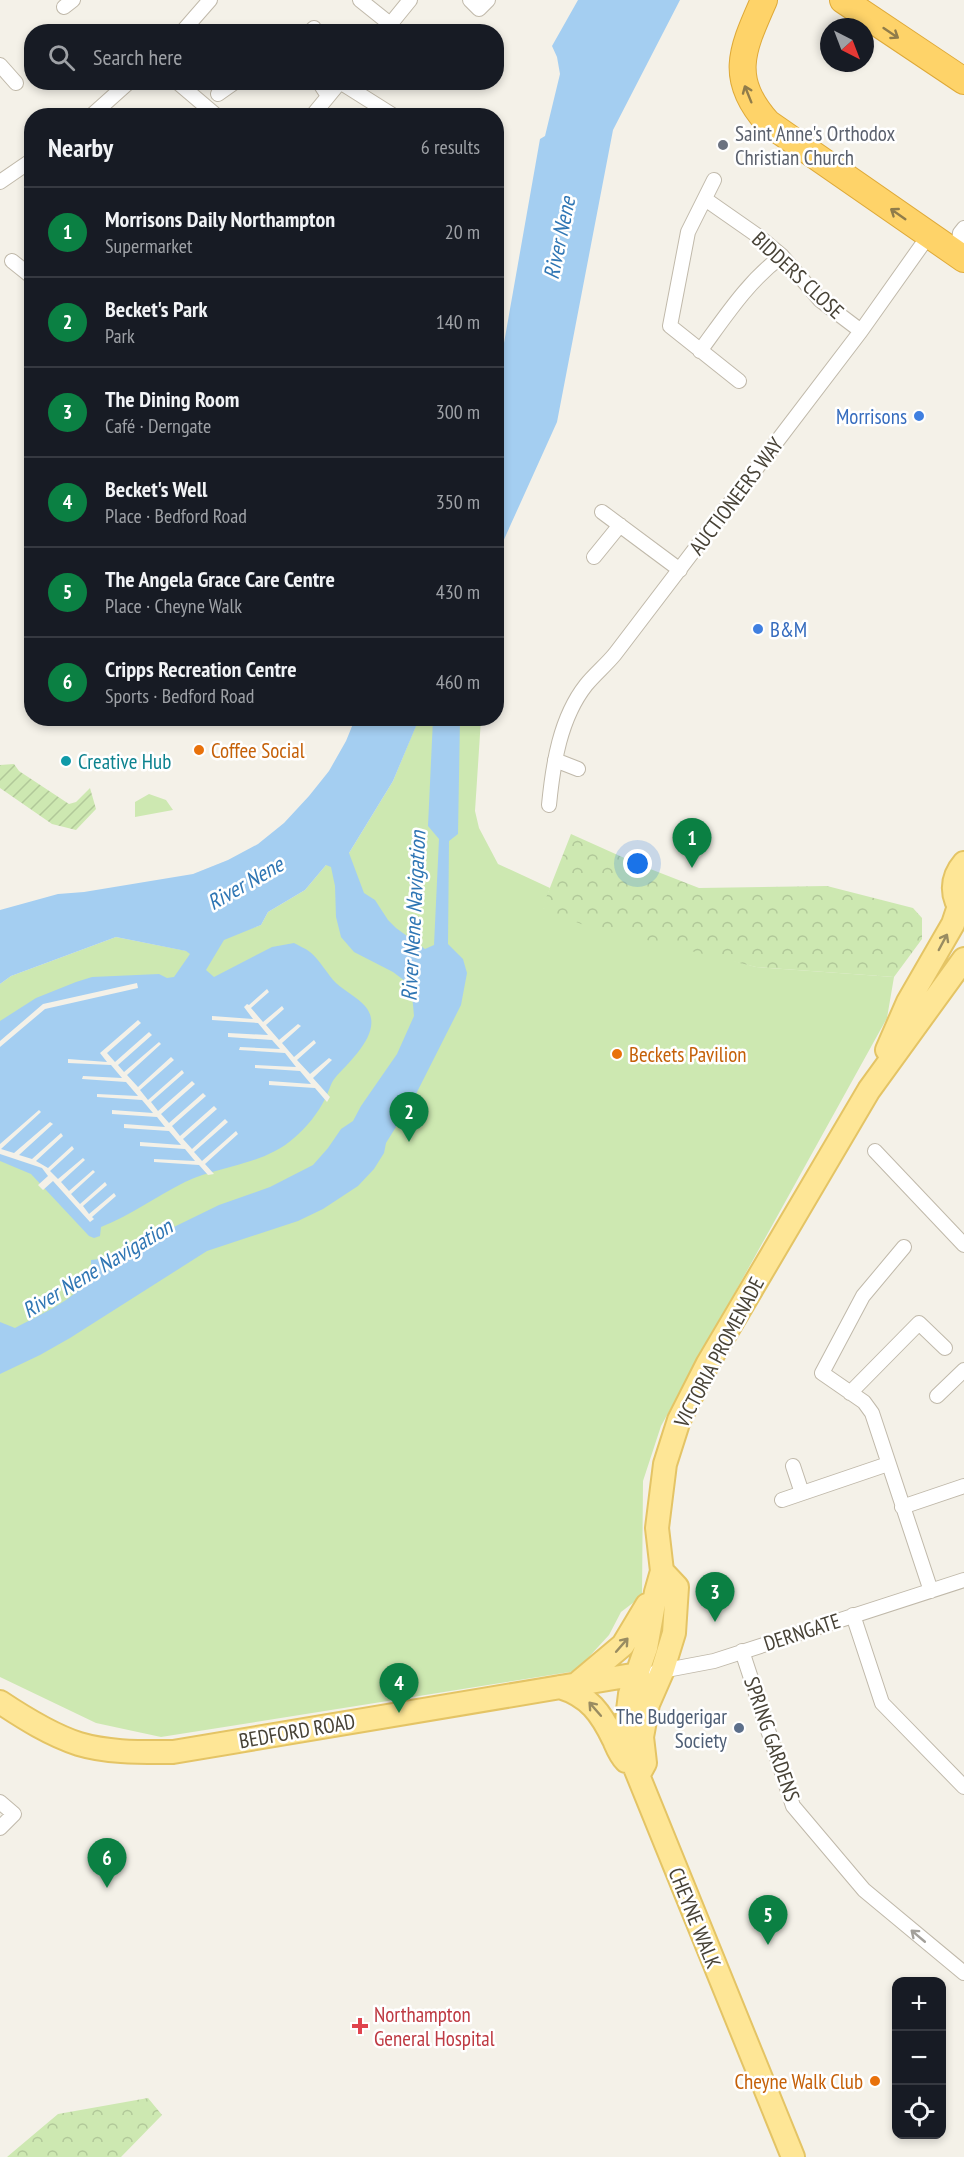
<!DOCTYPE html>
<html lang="en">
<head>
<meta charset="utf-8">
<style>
	:root { --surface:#171b24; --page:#242831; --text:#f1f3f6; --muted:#9ea1a6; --line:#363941; --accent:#0b8043 }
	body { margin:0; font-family:"PT Sans Narrow",sans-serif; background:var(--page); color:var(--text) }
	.controls { position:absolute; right:18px; bottom:18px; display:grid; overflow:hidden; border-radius:12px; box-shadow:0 3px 9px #0003 }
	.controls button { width:54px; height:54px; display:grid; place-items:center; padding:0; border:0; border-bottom:2px solid var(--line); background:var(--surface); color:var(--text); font:30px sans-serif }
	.compass { position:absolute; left:820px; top:18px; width:54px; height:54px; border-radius:50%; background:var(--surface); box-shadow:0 3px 9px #0003; rotate:138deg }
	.you { position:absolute; left:638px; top:864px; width:21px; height:21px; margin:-15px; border:4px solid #fff; border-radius:50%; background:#1a73e8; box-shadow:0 0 0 9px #1a73e833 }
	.badge { display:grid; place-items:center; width:39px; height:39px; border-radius:50%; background:var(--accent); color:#fff; font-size:20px; font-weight:700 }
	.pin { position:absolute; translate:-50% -50px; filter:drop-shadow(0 2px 3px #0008) }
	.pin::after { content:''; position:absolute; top:32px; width:21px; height:18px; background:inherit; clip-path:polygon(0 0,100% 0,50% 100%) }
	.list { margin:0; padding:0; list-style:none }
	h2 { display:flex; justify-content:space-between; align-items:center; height:78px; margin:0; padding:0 24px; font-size:26px }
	h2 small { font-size:20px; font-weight:400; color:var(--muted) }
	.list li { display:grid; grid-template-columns:39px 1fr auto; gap:18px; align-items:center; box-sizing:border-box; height:90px; padding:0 24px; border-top:2px solid var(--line) }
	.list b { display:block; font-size:22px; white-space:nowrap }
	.list p { margin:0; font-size:20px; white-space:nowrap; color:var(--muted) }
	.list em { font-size:20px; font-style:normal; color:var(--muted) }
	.icon { flex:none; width:33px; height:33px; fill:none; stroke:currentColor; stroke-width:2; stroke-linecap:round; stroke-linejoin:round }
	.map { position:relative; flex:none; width:964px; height:2157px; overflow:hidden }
	.search { position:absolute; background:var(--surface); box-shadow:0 3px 9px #0003; left:24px; top:24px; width:480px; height:66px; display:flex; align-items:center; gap:15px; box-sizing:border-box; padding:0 21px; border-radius:24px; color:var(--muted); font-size:22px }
	.panel { position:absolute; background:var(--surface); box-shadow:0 3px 9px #0003; left:24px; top:108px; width:480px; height:618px; border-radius:24px }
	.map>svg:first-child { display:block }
</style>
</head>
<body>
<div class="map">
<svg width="964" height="2157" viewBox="0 0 964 2157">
	<defs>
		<pattern id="forest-crowns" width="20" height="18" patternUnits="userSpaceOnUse" patternTransform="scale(1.5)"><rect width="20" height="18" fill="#cde8b1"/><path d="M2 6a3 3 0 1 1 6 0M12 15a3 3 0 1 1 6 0" fill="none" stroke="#b1c899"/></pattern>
		<pattern id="garden-furrows" width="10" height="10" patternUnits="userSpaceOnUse" patternTransform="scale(1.5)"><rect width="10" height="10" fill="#cde8b1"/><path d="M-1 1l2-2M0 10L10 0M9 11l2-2" fill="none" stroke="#b1c899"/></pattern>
	</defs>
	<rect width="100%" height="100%" fill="#f4f1e8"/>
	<path fill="#cde8b1" d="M419,718L481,719L475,811L479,828L498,864L550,888L543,908L756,967L894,977L887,1018L661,1426L643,1481L642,1596L621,1612L609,1635L576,1671L161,1737L96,1723L0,1677V984L11,976L116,937L187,951L261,925L268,912L305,890L326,865L349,853L393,781Z
		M149,794L166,800L173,810L135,817V802Z"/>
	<path fill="url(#forest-crowns)" d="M571,834L640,865L699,888L827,886L913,908L922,918V939L894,977L756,967L581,924L542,908Z
		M148,2098L162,2115L121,2157H7L58,2114Z"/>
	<path fill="url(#garden-furrows)" d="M14,764L19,771L69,804L76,802L90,788L96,809L76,830L52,824L0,788V765Z"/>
	<path fill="#a4cef1" d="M578,0H680L613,130L557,422L497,555V375L501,360L540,139L545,136L560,74L557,57L552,46Z
		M355,719H419L393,781L349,853L364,893L375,900L388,920L396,928L425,949L434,945L439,839L428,826L433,719H460L458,834L449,841L448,944L463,959L467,973L461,1005L414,1098L386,1143L384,1153L374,1169L358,1186L323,1209L298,1221L207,1251L70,1338L40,1355L0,1374V1322L15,1328C37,1316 67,1304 84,1284C88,1279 86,1273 91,1268V1260L100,1259L101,1268L110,1267L141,1243L219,1205L270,1187L313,1165L328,1148L341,1129L353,1121L361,1106L397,1054L414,1016L412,994L405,981L393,972L354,952L341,937L336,917L335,886L331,867L326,865L305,890L268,912L261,925L224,940L206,970L214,977L272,947L294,943C299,946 305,948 310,952C320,960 327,974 336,983C345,991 357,997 365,1006C386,1030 350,1061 335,1078C330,1084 329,1092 325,1099C318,1113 307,1127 294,1138C264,1165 221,1165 185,1182C157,1196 131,1215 101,1227L100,1236L94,1238L89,1236L31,1174L0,1161V1021L36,998L76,982L92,977L159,974L167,978L174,977L190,954L186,951L116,937L11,976L0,984V910L58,894L84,892L193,874L228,860L258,844L284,823L309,796L329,771L346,741Z"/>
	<path fill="#f4f1e8" d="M137,983L138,988L45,1009L0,1047V1041L43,1004Z
		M267,989L269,992L251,1008L263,1022L282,1006L284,1009L266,1025L279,1040L298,1024L301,1026L282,1043L294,1057L314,1040L316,1043L297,1060L310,1074L329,1058L332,1060L313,1078L330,1097L327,1102L315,1088L269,1085V1081L311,1084L300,1071L255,1068V1065L296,1067L285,1053L239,1050L240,1047L280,1049L272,1040L228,1037V1033L268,1035L258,1023L212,1020V1016L253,1019L244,1007L247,1004L249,1005Z
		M138,1020L141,1023L107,1053L115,1062L149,1032L152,1035L118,1065L124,1072L159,1042L161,1044L127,1075L138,1087L171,1057L174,1060L140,1090L148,1100L182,1070L184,1073L151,1102L158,1111L192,1081L195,1084L161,1114L169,1123L203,1093L206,1096L172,1126L180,1136L214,1106L217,1109L183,1139L192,1149L225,1119L228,1122L194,1152L202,1161L236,1131L238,1134L205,1164L214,1174L208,1175L199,1165L154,1162V1159L195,1161L185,1149L140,1146V1142L181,1145L169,1131L124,1128V1124L165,1127L157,1117L112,1114V1110L153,1113L142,1100L97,1097V1094L138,1096L126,1082L82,1079L83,1076L122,1078L111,1065L68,1063V1059L107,1062L100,1053Z
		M39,1110L41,1112L1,1149L14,1153L50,1122L53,1124L19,1155L32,1159L61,1133L63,1136L36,1161L48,1168L72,1146L74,1149L50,1171L58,1179L83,1158L85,1160L61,1182L69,1191L93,1170L95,1172L71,1194L80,1204L105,1182L107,1185L83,1206L89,1214L114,1193L116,1196L92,1217L94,1219L90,1222L53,1181L43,1190L38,1185L48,1176L42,1168L0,1154V1144Z"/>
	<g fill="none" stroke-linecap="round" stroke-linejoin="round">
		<defs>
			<path id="street" d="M360,0L390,24
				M470,0L479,9L488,0
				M64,7L73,0
				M182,32L210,0
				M310,32L314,28
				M384,32L410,0
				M0,65L16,83
				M177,82L217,116
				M319,82L328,96
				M218,94L235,82
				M91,116L129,82
				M312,116L340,82L394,116
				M714,180L688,232L670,326L739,381
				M0,182L32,160
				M705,199L758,236L782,256L820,300L861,331
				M957,254L960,233L964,228
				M12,261L32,277
				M700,351C725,317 748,281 782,256
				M602,512L680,570
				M594,557L620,525
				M555,760L578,769
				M549,805C553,764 560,718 586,685C595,674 606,665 615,654L861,331L929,235
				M875,1151L964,1245
				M904,1247L863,1296L822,1373L864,1402L872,1413L931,1591
				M850,1393L919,1323L945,1348
				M937,1396L964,1370
				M793,1466L802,1493
				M782,1500L888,1464
				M902,1507L964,1486
				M853,1615L882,1703L964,1787
				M742,1651L793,1806L864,1890L964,1973
				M656,1672L714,1661L964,1580
				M0,1802L14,1814L0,1828"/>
			<path id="primary" d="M964,863C951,878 950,897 964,913
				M887,1050L908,1002L953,924L959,906
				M579,1682L623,1645L647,1605
				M560,1687C589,1696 601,1713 614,1740C617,1747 620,1755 626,1761
				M0,1702C24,1718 51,1735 79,1744C109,1753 142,1752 173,1752L638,1674
				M639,1774L645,1763L642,1737L648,1704L662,1672L674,1633L677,1587L662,1571
				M793,2157L627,1748L626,1726L630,1694L646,1648L656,1592L662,1571L657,1528L665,1464L679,1420L708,1363L869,1090L964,959"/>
			<path id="highway" d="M764,0C742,50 728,78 768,123L964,259
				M843,0L964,81"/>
		</defs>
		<use href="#street" stroke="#c0b9aa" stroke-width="16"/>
		<use href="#primary" stroke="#e4c465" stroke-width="26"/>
		<use href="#highway" stroke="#dea938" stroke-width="28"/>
		<use href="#street" stroke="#fff" stroke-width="14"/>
		<use href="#primary" stroke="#fee696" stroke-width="22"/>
		<use href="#highway" stroke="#fed369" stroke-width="26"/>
	</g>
	<defs><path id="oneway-shaft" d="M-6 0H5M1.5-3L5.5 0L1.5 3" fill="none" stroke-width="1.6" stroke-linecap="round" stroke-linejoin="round" transform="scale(1.5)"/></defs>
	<g stroke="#907c4a">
		<use href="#oneway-shaft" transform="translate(891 33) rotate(34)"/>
		<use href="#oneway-shaft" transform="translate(748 94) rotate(-112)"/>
		<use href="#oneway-shaft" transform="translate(898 214) rotate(-145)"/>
	</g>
	<g stroke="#998c61">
		<use href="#oneway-shaft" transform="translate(943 942) rotate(-62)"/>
		<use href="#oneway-shaft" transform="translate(622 1645) rotate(-49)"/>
		<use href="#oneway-shaft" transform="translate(595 1709) rotate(-131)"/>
	</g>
	<use stroke="#a3a09a" href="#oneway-shaft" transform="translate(918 1936) rotate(-140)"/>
	<circle fill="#6b7280" stroke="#fff" stroke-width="2" cx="723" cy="145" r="6"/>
	<g fill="#3f7fe0" stroke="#fff" stroke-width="2">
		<circle cx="919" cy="416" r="6"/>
		<circle cx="758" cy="629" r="6"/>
	</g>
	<g fill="#e8710a" stroke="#fff" stroke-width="2">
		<circle cx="199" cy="750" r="6"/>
		<circle cx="617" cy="1054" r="6"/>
		<circle cx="875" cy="2081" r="6"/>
	</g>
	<circle fill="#0f9aa8" stroke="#fff" stroke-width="2" cx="66" cy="761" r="6"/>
	<circle fill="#5c6f8a" stroke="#fff" stroke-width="2" cx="739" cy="1728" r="6"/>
	<path fill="#e0444e" stroke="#fff" stroke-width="2" d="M357 2017h6v6h6v6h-6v6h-6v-6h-6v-6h6z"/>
	<g text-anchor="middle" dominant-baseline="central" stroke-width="5" stroke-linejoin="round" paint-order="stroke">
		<g font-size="21" fill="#5b616d" stroke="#fff" text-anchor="start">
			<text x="735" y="133">Saint Anne's Orthodox<tspan x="735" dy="24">Christian Church</tspan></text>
		</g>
		<g font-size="21" fill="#474236" stroke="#fff">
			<text transform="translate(798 275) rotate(43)">BIDDERS CLOSE</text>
			<text transform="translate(736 496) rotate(-53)">AUCTIONEERS WAY</text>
			<text transform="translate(719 1352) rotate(-62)">VICTORIA PROMENADE</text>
			<text transform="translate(802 1632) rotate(-18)">DERNGATE</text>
			<text transform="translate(297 1731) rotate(-10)">BEDFORD ROAD</text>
			<text transform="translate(772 1739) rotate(71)">SPRING GARDENS</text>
			<text transform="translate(695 1918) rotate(68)">CHEYNE WALK</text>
		</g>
		<g font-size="21" fill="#366cbe" stroke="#fff" text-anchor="end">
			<text x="907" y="416">Morrisons</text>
			<text x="770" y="629" text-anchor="start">B&amp;M</text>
		</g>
		<g font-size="21" fill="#c56008" stroke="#fff" text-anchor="start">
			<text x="211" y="750">Coffee Social</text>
			<text x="629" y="1054">Beckets Pavilion</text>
			<text x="863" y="2081" text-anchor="end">Cheyne Walk Club</text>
		</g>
		<g font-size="21" fill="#0d838f" stroke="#fff" text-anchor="start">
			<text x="78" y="761">Creative Hub</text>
		</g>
		<g font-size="21" fill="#4e5e75" stroke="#fff" text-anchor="end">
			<text x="727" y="1716">The Budgerigar<tspan x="727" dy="24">Society</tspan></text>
		</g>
		<g font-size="21" fill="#be3a42" stroke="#fff" text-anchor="start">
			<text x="374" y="2014">Northampton<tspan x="374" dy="24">General Hospital</tspan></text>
		</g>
		<g font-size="22" font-style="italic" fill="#2f76b4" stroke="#fff">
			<text transform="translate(559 238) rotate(-78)">River Nene</text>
			<text transform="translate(245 883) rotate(-30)">River Nene</text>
			<text transform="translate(413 916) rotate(-87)">River Nene Navigation</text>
			<text transform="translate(97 1268) rotate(-31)">River Nene Navigation</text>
		</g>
	</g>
</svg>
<div class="controls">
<button>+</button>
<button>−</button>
<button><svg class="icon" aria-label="locate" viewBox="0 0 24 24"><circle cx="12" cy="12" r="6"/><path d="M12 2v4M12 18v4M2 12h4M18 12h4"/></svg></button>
</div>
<svg class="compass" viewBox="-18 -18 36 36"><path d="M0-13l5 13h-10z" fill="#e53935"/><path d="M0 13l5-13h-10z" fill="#9ea1a6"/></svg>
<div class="you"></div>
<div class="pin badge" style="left:692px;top:868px">1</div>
<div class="pin badge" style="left:409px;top:1142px">2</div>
<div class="pin badge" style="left:715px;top:1622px">3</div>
<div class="pin badge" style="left:399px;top:1713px">4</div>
<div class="pin badge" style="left:768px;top:1945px">5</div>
<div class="pin badge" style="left:107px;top:1888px">6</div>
<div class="search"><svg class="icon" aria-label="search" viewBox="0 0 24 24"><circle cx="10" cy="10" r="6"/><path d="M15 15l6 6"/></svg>Search here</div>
<section class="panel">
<h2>Nearby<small>6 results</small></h2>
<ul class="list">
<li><span class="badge">1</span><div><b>Morrisons Daily Northampton</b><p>Supermarket</p></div><em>20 m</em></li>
<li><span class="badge">2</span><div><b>Becket's Park</b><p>Park</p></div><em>140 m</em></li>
<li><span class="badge">3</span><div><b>The Dining Room</b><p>Café · Derngate</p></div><em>300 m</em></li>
<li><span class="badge">4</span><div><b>Becket's Well</b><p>Place · Bedford Road</p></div><em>350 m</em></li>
<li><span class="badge">5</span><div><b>The Angela Grace Care Centre</b><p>Place · Cheyne Walk</p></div><em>430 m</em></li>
<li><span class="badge">6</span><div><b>Cripps Recreation Centre</b><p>Sports · Bedford Road</p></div><em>460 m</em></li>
</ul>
</section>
</div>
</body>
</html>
